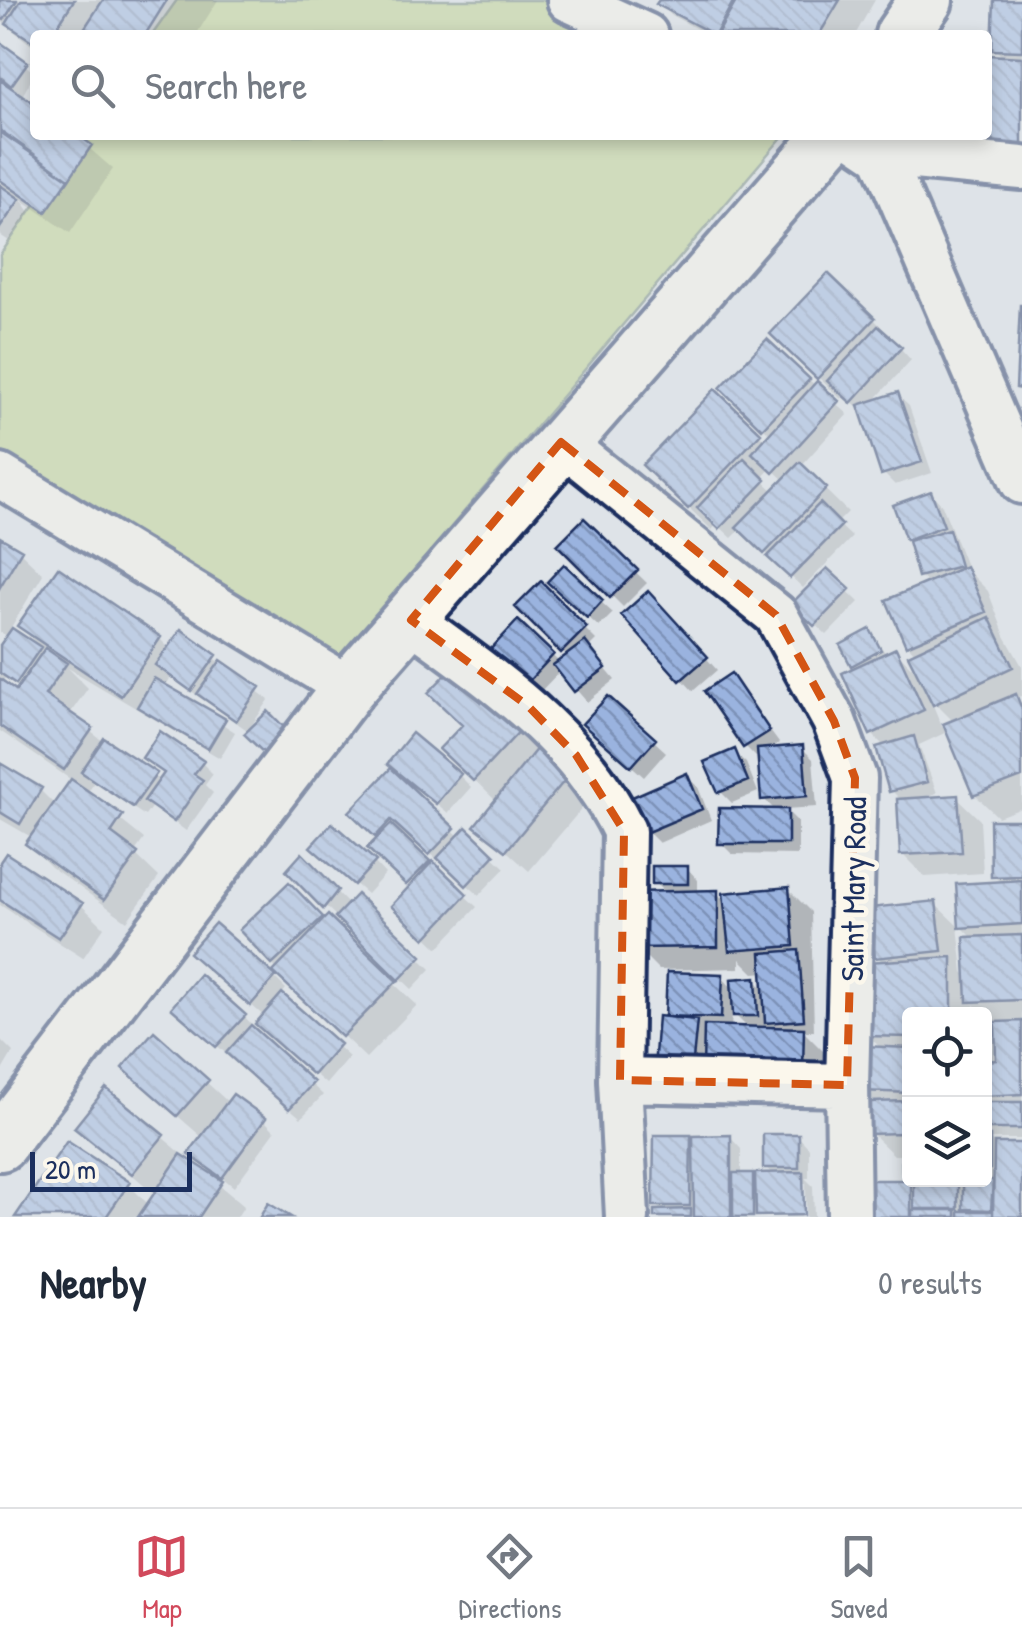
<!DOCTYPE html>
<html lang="en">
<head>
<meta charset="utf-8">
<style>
	:root { --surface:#fff; --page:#f2f2f3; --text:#1f2937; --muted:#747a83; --line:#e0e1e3; --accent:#d1495b }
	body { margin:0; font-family:"Patrick Hand",sans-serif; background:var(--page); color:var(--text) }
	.controls { position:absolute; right:30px; bottom:30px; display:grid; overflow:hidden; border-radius:10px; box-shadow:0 5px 15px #0003 }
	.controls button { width:90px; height:90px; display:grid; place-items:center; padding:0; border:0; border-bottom:2px solid var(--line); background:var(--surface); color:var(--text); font:50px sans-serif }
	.scale { position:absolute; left:30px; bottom:25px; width:162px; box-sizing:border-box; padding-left:10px; border:5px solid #1b2f5e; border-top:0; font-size:28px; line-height:35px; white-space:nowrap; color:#1b2f5e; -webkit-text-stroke:8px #fbf7ec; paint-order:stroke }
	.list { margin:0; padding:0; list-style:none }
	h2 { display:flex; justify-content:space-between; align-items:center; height:130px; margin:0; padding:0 40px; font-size:42px }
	h2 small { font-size:32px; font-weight:400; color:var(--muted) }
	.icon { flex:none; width:55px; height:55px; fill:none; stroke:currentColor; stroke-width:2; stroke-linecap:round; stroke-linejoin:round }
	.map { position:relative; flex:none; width:1022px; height:1217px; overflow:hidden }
	.search { position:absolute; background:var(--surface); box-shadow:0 5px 15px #0003; left:30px; right:30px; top:30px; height:110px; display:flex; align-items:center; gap:25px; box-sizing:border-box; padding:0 35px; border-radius:10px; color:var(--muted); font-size:38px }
	.sheet { height:290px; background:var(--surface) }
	nav { display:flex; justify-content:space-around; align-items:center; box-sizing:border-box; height:140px; border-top:2px solid var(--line); background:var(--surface); font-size:28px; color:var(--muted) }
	nav a { display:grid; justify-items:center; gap:5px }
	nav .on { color:var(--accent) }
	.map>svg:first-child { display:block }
</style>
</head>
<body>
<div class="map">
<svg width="1022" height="1217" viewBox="0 0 1022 1217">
	<defs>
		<pattern id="building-back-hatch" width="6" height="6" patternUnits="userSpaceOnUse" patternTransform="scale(2.5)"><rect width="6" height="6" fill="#9ab3df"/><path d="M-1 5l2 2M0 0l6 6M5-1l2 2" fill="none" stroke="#7d92b8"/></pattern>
	</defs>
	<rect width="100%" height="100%" fill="#dee3e8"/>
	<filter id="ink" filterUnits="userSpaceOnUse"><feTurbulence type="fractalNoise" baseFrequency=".01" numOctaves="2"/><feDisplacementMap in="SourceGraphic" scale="20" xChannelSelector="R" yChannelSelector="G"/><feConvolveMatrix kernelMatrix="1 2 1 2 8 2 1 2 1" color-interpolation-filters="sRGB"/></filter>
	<g filter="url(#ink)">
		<path fill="#bed389" stroke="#6c8174" stroke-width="2.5" d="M177,0H597L676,35H152Z
			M83,135H784L338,660L0,452V255Z"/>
		<path fill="#0003" fill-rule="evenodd" d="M0,0H218L196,35H35V48L0,20Z
			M662,0H875L855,35H708L671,15L660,4Z
			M997,0H1022V173L984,135L1005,59L995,49Z
			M0,45L35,73L21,98L35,107V135H74L113,169L70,233L21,199L30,212L9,241L0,235Z
			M874,319L911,360L871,404L897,395L909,406L932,473L895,485L884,474L862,411L845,395L841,399L796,356Z
			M767,343L848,414L801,466L848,512L837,523L852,537L803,588L741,529L732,538L717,524L712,530L668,488L715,393L766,441L771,435L724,388ZM771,468L785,481L775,492L761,479Z
			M931,493L942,505L968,571L988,591L1005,636L1022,666V696L1016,698L1022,704V808L998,817L975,795L949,731L919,745L937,793L920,798H957L980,820L983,873L925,877L902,854L900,799L892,791L885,747L872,734L853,665L870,632L887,655L896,651L921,677L916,654L908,645L929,584L920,576L908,538ZM930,698L954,722L942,727Z
			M584,522L647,583L623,607L561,545Z
			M0,540L20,552L43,574L10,629L43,652L21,626L160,639L170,649L182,633L269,700L249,729L278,763L248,734L250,732L171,677L165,687L235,732L220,758L68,668L88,688L69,715L104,742L161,781L165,775L145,757L202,763L213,774L205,785L213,793L186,831L152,806L145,816L94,782L87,793L144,839L134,853L159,877L127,921L51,867L28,844L33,838L0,819V766L40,790L56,806L73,781L0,731V650L9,637L0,632ZM5,678L21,689L17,694L2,683Z
			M564,568L613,613L599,627L562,593Z
			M827,571L859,602L827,635L794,604Z
			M541,585L596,640L588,648L615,680L587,702L560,671L539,693L504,661L518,623L560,663L568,657L519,607Z
			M659,605L717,670L693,691L624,615Z
			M457,666L595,793L529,871L478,825L497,802L443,749L465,726Z
			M730,677L779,743L767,750L802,748L813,759L817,807L785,809L798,822V855L732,854L721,843L776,811L764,799L760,755L756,757L745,746Z
			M608,699L666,752L644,777L597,735Z
			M734,752L746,763L758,792L732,803L721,792Z
			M391,772L460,837L466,831L505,868L479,895L416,841L411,846L477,907L438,948L395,906L412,888L371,848L379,839L352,812Z
			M402,775L460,776L471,787L448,813Z
			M686,776L698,787L711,820L659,843L647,831Z
			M1022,822V1139H989L996,1145H1022V1217H871L910,1183L917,1190L915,1180H984V1023H991L984,1014L974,1005V1014H910V1174L904,1169V1155H894L871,1133L877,1104L863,1090L882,1049L867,1035L884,963L878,957L935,904L958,926L963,972L968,977L974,939L962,927L1002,884L994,876Z
			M302,856L349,905L357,897L431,969L412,989L289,871Z
			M325,858L374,862L385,874L367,894Z
			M0,866L81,905L104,927L83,958L0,905Z
			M687,868L698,880V893H717L726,902L788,889L811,912L814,1031H803L825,1053V1092L703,1080L668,1020L669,974L722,977L734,990L755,980L766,991L765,972L754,973L740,959V968L659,970L636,947L666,894L655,883ZM732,1012L749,1029H731Z
			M289,886L417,1005L366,1058L299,994L242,931Z
			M216,927L275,978L286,989L281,995L349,1057L326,1084L270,1035L265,1017L204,964Z
			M244,1016L255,1028L253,1030L323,1095L301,1118L185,1018Z
			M154,1034L229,1103L264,1120L275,1131L234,1187L192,1153L203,1138L148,1090Z
			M0,1039L13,1052L0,1074Z
			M77,1127L162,1137L244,1206L237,1217H18L128,1184L149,1205L156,1195Z
			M798,1136L809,1148V1178H805L813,1186L814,1217H806V1183H801V1217H656L662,1212L656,1205L690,1137L696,1144L730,1137L741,1149V1176L758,1181L774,1175L765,1167Z"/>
		<path fill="url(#building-back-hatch)" stroke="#1b2f5e" stroke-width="2.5" d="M0,0H17L4,20L0,18Z
			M21,0H74L52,35H35V43L6,24Z
			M103,0H167L145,35H80Z
			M659,0H734L715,35L656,4Z
			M737,0H840L819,35H722L718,33Z
			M994,0H1022V51L992,50Z
			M0,42L28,62L11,86L0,77Z
			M987,55L1022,57V153L981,151L982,135H987Z
			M0,80L35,104V135H78L92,145L69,179L0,130Z
			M0,132L69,179L46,212L0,180Z
			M0,185L20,199L0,228Z
			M828,273L875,318L817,379L770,334Z
			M1020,305H1022V389L1016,388Z
			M878,326L902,347L851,403L827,381Z
			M767,339L810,379L762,429L720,388Z
			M817,381L839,401L773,473L752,453Z
			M715,389L761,433L688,509L642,465Z
			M898,392L922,462L881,475L858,405Z
			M744,458L766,480L719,529L697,508Z
			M800,462L827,488L764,554L736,527Z
			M931,491L944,526L906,540L893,505Z
			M820,503L842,525L790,578L767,557Z
			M584,518L638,570L610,598L557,545Z
			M949,529L960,566L918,577L908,541Z
			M0,537L22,550L0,587Z
			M564,564L603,600L587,618L547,582Z
			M966,566L986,612L906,646L886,600Z
			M58,567L161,637L121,696L17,626Z
			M827,568L850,589L814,626L791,604Z
			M541,581L587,627L561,653L515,607Z
			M648,591L708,657L680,681L621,615Z
			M989,617L1013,667L933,705L908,655Z
			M518,620L554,654L527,683L490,650Z
			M12,628L41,647L16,684L0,673V645Z
			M181,629L217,655L191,691L155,665Z
			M870,629L881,650L851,666L840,645Z
			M585,641L606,668L574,692L553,665Z
			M45,648L67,663L45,695L93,728L64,770L0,726V679L16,690Z
			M896,648L924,710L870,735L842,673Z
			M221,660L260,687L236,721L197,694Z
			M457,663L525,725L473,781L439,749L462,725L428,693Z
			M731,673L770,731L743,748L704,691Z
			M154,678L226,719L208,749L137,707Z
			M1016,694L1022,709V777L973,796L943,724Z
			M608,696L656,739L631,767L582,724Z
			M268,711L288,731L265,754L244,734Z
			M160,731L204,761L194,774L203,780L174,822L144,801L164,773L142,758Z
			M412,733L461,774L436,804L387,764Z
			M914,736L927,782L889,792L876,747Z
			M104,738L157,773L133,807L81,772Z
			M542,742L575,768L506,851L474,826Z
			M803,745L807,796L761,800L757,749Z
			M735,749L748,781L718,793L704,762Z
			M0,763L42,788L20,824L0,812Z
			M391,768L455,828L429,855L391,820L375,837L349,812Z
			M687,773L702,809L645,833L630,798Z
			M71,779L123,815L111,833L138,853L104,900L25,844Z
			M958,795L962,852L900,855L897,799Z
			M719,808L788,809V844H718Z
			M990,820H1022V876L991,877Z
			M332,823L376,861L354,885L310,847Z
			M391,824L430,861L406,885L367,848Z
			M466,827L495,855L466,886L437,858Z
			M6,853L83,903L59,938L0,900V862Z
			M302,853L338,890L323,909L286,871Z
			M433,861L467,894L425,939L391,906Z
			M652,866H688V884H652Z
			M1022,880V924L959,928L956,884Z
			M289,882L323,917L272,965L239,930Z
			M789,887L794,946L729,951L723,893Z
			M718,890V947L634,948L633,892Z
			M357,894L422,956L399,980L335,917Z
			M936,901L942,951L875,958L869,908Z
			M328,915L397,981L342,1037L273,972Z
			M215,923L276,976L250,1006L189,953Z
			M1022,935V1000L967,1002L964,937Z
			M799,950L804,1020L765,1023L761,953Z
			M952,957V1014H910V1037L865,1036L866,962Z
			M667,972L723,974L721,1018L665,1016Z
			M200,974L246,1015L216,1047L171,1008Z
			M756,977L758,1016H733L731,979Z
			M282,993L340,1044L313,1075L255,1024Z
			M658,1016L697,1020L692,1070L654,1068Z
			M984,1020H990V1059L984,1058Z
			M1022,1021V1094L984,1096V1061L996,1060L995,1022Z
			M251,1025L314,1082L289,1109L226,1053Z
			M704,1025L804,1028L803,1070L703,1068Z
			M154,1031L209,1080L177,1116L122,1068Z
			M862,1046L910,1048V1093L861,1091Z
			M106,1088L164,1135L132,1174L74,1128Z
			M233,1094L266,1118L222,1178L188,1154Z
			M910,1101V1169L902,1170L901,1133L868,1134V1102Z
			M984,1102H1022V1129H984Z
			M763,1134H799V1168H763Z
			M654,1135H691L690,1206H653Z
			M731,1135V1217H694L693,1136Z
			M984,1136H990V1169H984Z
			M67,1141L130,1182L106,1217H15Z
			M994,1143H1022V1217L993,1216Z
			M181,1154L223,1181L199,1217H138Z
			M803,1172L804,1215L756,1216L755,1173Z
			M733,1173H753V1217H733Z
			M867,1180H911V1217H867Z
			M914,1180H958V1209H914Z
			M963,1180H993L991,1210L963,1209Z
			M268,1203L291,1217H260Z
			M691,1209V1217H654V1210Z
			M912,1210H956V1217H912Z
			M959,1211H993V1217H959Z"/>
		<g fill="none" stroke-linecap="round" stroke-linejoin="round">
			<defs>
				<path id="minor" d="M569,0L646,35
					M852,135L882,155L1022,482
					M882,155L1022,168
					M561,442L776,615L834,721L855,778L847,1085L849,1217
					M0,476L349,688
					M411,620C494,681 578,736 624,831L620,1080L627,1217
					M620,1080L847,1085"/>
				<path id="tertiary" d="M902,35L926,0
					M0,1144L349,688L832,135"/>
			</defs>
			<use href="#minor" stroke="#1b2f5e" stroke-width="50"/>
			<use href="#tertiary" stroke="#1b2f5e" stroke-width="60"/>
			<use href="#minor" stroke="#fbf7ec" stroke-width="42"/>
			<use href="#tertiary" stroke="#fbf7ec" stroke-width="52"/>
		</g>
	</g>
	<path d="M0 0H1022V1217H0ZM561,442L776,615L834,721L855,778L847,1085L620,1080L624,831L576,755L528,706L411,620Z" fill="#dee3e8" fill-opacity=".55" fill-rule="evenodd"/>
	<path fill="none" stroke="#d45514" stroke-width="8" stroke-dasharray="20 12" stroke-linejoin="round" d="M561,442L776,615L834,721L855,778L847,1085L620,1080L624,831L576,755L528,706L411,620Z"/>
	<g text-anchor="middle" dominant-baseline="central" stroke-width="9" stroke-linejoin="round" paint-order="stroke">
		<g font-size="32" fill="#1b2f5e" stroke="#fbf7ec">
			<text transform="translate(853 889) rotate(-89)">Saint Mary Road</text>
		</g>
	</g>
</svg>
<div class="controls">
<button><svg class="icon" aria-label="locate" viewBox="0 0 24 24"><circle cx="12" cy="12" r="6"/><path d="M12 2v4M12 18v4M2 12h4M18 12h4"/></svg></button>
<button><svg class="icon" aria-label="layers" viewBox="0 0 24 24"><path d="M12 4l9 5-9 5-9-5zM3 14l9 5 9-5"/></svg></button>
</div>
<div class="scale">20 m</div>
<div class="search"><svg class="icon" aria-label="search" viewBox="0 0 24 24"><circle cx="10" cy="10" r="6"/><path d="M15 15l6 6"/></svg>Search here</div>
</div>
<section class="sheet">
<h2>Nearby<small>0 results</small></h2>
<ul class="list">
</ul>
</section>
<nav>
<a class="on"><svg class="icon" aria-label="map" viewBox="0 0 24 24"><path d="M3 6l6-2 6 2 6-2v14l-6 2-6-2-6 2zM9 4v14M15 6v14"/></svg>Map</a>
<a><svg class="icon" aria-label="directions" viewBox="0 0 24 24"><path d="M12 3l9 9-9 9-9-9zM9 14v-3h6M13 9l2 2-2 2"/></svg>Directions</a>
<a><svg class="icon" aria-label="saved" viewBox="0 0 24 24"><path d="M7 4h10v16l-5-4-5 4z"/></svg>Saved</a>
</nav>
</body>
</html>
